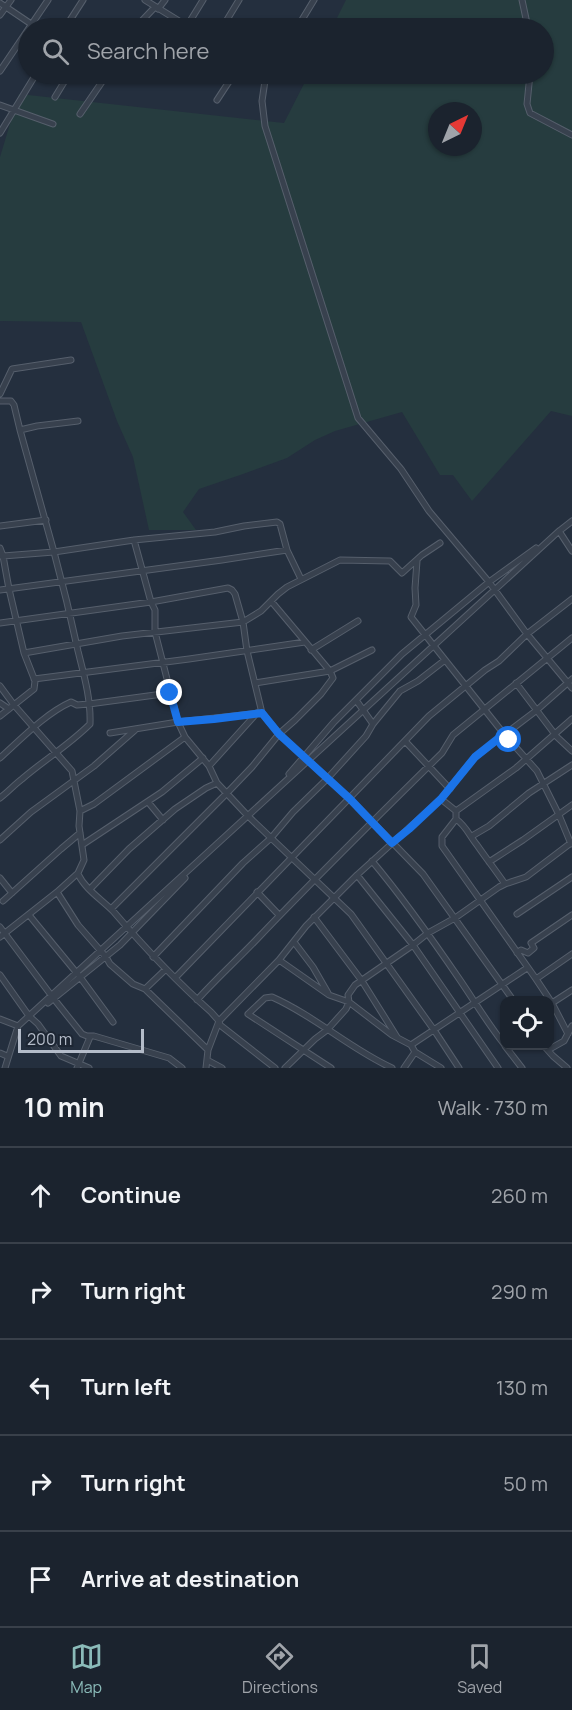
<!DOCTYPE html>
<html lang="en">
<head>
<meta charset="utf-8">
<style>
	:root { --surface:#1b232e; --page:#282f3a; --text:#f1f3f6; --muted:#a0a4aa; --line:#39404a; --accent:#8bbbb9 }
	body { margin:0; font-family:Manrope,sans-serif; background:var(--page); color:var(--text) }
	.controls { position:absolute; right:18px; bottom:18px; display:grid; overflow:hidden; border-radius:12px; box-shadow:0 2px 4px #0004 }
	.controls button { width:54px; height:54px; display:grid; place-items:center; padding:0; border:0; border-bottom:2px solid var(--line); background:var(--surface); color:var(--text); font:30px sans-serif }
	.compass { position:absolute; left:428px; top:102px; width:54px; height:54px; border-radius:50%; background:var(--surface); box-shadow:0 2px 4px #0004; rotate:43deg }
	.scale { position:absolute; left:18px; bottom:15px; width:126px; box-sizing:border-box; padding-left:6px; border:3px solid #b4bcc9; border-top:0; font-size:16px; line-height:21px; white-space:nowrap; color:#b4bcc9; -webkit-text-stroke:4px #1d2633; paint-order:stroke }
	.stop { position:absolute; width:18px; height:18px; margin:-14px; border:4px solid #1a73e8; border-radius:50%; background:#fff }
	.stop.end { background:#1a73e8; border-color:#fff; box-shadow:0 2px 6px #0008 }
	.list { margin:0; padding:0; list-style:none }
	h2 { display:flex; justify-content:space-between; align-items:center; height:78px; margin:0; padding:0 24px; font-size:26px }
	h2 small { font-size:20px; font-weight:400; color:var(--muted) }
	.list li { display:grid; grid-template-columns:39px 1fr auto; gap:18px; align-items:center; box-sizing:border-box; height:96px; padding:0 24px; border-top:2px solid var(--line) }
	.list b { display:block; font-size:22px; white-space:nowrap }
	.list em { font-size:20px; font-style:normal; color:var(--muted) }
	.icon { flex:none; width:33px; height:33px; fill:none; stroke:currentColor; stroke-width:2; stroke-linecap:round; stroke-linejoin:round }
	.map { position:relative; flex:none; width:572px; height:1068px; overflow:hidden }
	.search { position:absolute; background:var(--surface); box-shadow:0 2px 4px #0004; left:18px; right:18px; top:18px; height:66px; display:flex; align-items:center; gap:15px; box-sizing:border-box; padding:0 21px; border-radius:33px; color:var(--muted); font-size:22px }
	.sheet { height:558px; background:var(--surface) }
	nav { display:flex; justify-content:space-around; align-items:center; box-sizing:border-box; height:84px; border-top:2px solid var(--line); background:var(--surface); font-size:16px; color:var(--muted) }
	nav a { display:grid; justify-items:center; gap:3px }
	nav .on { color:var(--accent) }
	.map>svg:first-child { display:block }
</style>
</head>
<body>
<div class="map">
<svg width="572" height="1068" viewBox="0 0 572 1068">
	<rect width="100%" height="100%" fill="#242f3e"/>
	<path fill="#263c3f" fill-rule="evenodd" d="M346,0H572V416L551,411L472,501L453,475H440L402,412L335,431L315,440L287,458L243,474L199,489L183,512L196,530H149L133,457L117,421L81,322L0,321V157L19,94L284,123L309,74H544V28H332ZM437,111H473V147H437Z"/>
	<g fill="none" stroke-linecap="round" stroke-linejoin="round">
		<defs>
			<path id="minor" d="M145,0L187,26L203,0
				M522,0L528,28
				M0,3L37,28
				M158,9L165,0
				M0,15L11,0
				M65,28L83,0
				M135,28L155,7
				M222,28L239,0
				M260,28L262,24
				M297,28L314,0
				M0,71L48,0
				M197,74H198
				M265,74H266L262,101L265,126L358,418L401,469L429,511L489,582L527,634L572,688
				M530,74L527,104L530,113L572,135
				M55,97L69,74
				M217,100L234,74
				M0,105L53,124
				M80,114L106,76
				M0,133L36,74
				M0,394L12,369L71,360
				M0,401H11L14,405L20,430
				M78,421L37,426L20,430L54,552L134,540L215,532L244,526L277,522L280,524L287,550
				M0,526L46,520
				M558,532L572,521
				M0,548L3,556L54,552C63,585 71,618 78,651C84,675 91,699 90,724C69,745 44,760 22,779C14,785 8,792 0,798
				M0,556H3L9,589L24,653L35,681L34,689L0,716
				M417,561L415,588L416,605L411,617L504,734L537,771L559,815L571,844
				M0,590L222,560L287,550L301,579
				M271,601L278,594L287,587L340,560L390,561L402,573L422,555L440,543
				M0,623L151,602L134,540
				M311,650L358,621
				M24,653L122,636L243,622L261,611L271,601L330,671L333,678L321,694L295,720L279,734L252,767L227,793L111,909
				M34,679L189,659L305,642
				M255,683L330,671L372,650
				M516,683L557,737L572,751
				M0,686L14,705L72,771L80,811L79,826L84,860L78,873L57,892L78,925L106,957L110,964L133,984L145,989L208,1050
				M356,700L373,724
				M0,703L9,709
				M110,733L178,722L262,713
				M405,741L450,789
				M0,758C21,739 46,713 71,702L77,705L89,704L170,693
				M209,766L257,713
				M289,774L334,722L402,654L489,582L536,548
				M217,783L248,816L351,914L434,1030L459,1068
				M441,799L456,811V819C466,826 469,835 477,845C486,858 496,871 505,884
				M148,802L163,820
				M80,811L94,804L185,737
				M456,811L516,768L572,719
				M456,819L442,837V846L536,979L552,1003L568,1034
				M472,836L489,826L529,793L572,765
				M0,840L31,812L94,766L135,730
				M82,845L162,792L203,758
				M372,861C404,899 432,939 460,980C475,1002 488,1024 504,1044
				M489,862L523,840L572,805
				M78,874C85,889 101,899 113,911C144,947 176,981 211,1012L219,1021L220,1025L275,1068
				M357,875L413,945L498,1068
				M0,878L12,893
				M90,889L129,849L175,809L206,788L217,783L209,766L185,737L178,722L155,632V610L151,602L228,588L232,590L235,594L243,622L247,651L262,713L279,734L350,799L423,874L513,1000
				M257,892L279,915
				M3,901L61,849L80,833
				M517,914L572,877
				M29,915L80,977L113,1022
				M314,917L362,981L397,1037
				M0,927L54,999L82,1034L87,1036H94L169,1058L182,1068
				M0,937L57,892
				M294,942L313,967L328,993
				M517,953L521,950L528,953L534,948L531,943L572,915
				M153,957L243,863L271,838L293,812L327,779L366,736L373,724L400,691L418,681L445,660
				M0,975L29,1016L38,1024L61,1056L89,1068
				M175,978L429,716L485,670L499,661L527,634L572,599
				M536,979L572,954
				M145,989L166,969
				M197,1000C217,978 238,959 258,938C318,875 380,814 442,753L453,735L572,638
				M48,1003L120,945L185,878
				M552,1003L572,990
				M0,1019L18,1026
				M411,1045L527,968
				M505,1046L522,1068
				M544,1046L553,1056L567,1068
				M548,1050L564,1041L572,1026
				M0,1053L7,1056
				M207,1060L222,1068
				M5,1068L18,1026L559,531L572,551
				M77,1068L90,1037
				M206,1068L208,1050L219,1021L279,960
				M285,1068L315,1039L327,1030L346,1009L349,1002L348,995L355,985L413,945L428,933L455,918L499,887L505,884L526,877L572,842
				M331,1068L248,1014L265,998L272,997C315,1016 350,1049 392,1068
				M404,1068L415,1052
				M441,1068L415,1052L411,1045L392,1035L349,1002L329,995L279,960L306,926L357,875L441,799L475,757L537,710L572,679"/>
		</defs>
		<use href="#minor" stroke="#565f6c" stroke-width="7"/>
		<use href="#minor" stroke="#38414e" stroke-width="5"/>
	</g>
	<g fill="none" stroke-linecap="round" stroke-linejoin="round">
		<path stroke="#1a73e8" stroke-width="8" d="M170,693L178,722L214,719L262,713L279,734L350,799L392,843L409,829L441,799L475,757L504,734L509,740"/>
	</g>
</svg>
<div class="controls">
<button><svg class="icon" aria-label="locate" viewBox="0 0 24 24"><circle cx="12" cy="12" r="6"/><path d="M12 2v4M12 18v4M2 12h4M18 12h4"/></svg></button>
</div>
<svg class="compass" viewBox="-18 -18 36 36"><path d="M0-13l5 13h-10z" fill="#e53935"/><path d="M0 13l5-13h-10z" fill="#a0a4aa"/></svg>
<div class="scale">200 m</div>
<div class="stop" style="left:509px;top:740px"></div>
<div class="stop end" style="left:170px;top:693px"></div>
<div class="search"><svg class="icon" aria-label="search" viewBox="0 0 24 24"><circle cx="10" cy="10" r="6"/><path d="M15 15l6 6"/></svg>Search here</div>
</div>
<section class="sheet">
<h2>10 min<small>Walk · 730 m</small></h2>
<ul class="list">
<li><svg class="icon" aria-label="ahead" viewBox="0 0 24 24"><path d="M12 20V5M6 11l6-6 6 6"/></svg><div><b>Continue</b></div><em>260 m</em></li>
<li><svg class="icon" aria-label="right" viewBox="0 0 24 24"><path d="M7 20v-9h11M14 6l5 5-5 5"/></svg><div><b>Turn right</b></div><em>290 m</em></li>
<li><svg class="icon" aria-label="left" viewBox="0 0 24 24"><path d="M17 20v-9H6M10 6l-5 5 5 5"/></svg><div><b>Turn left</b></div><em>130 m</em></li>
<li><svg class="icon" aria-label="right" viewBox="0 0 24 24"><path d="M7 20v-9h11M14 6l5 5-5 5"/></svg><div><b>Turn right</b></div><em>50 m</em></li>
<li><svg class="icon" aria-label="arrive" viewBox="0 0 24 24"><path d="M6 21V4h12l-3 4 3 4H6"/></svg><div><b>Arrive at destination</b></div></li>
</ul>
</section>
<nav>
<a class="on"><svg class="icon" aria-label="map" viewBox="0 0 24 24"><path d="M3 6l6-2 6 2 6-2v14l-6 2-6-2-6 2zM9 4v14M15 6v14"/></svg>Map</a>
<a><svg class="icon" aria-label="directions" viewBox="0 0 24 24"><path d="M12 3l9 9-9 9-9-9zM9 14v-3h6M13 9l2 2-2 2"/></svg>Directions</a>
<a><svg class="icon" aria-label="saved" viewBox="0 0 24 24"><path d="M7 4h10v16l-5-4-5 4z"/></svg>Saved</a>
</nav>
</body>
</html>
